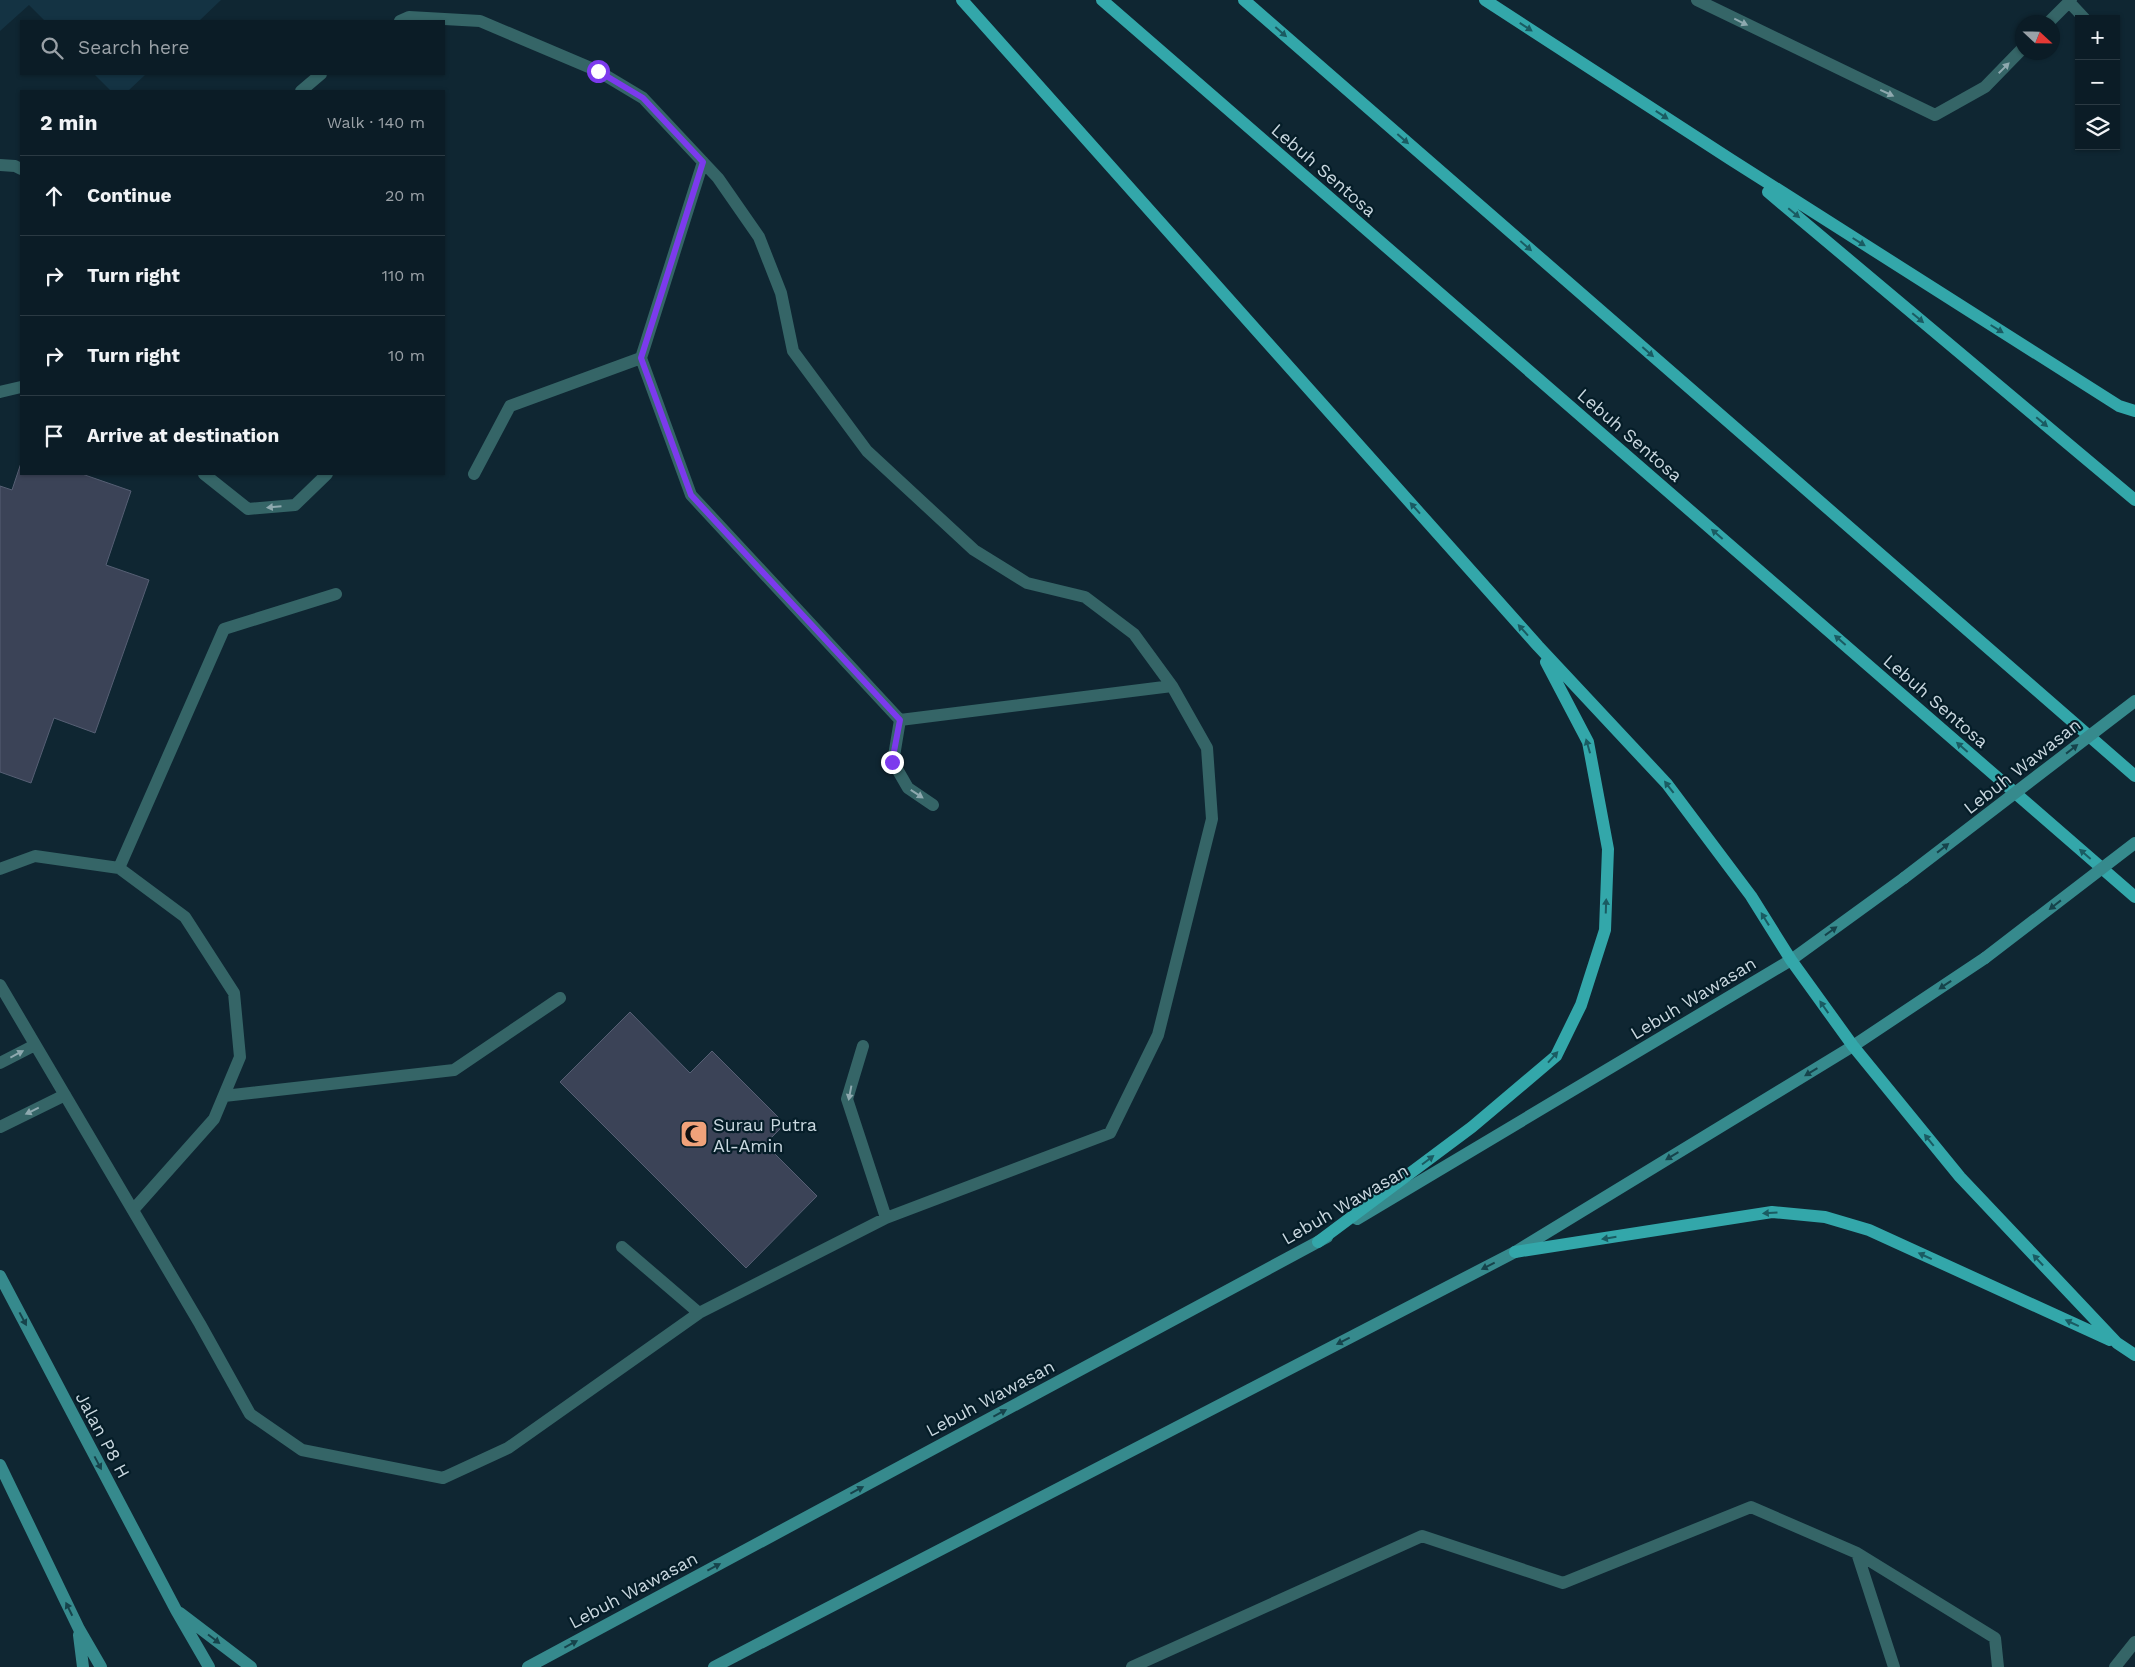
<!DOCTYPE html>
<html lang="en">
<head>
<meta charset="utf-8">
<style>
	:root { --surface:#0b1c26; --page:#192932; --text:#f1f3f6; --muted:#9aa1a7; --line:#2b3a43 }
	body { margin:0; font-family:"Work Sans",sans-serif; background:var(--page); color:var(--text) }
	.controls { position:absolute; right:15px; top:15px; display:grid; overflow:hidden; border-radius:0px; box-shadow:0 1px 4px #0004 }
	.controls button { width:45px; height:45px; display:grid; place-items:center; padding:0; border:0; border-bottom:1px solid var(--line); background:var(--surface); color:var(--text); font:25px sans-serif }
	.compass { position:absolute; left:2015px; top:15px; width:45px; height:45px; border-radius:50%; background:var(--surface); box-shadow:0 1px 4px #0004; rotate:112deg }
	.stop { position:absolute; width:15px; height:15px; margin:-11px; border:4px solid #7c3aed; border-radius:50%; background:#fff }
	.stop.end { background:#7c3aed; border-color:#fff; box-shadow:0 1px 5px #0008 }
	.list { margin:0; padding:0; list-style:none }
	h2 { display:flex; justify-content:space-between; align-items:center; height:65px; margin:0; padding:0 20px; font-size:21px }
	h2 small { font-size:16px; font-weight:400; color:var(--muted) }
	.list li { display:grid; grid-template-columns:32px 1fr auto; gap:15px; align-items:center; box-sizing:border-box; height:80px; padding:0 20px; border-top:1px solid var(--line) }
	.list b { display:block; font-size:19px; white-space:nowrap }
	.list em { font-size:16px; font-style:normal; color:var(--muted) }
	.icon { flex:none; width:28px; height:28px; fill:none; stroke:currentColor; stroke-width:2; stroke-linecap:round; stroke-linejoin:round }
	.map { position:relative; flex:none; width:2135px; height:1667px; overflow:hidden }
	.search { position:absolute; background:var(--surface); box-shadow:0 1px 4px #0004; left:20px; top:20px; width:425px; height:55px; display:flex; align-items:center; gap:12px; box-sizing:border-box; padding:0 18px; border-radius:0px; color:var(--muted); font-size:19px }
	.panel { position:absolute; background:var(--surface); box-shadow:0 1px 4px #0004; left:20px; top:90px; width:425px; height:385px; border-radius:0px }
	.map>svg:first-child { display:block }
</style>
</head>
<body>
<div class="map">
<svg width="2135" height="1667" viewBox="0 0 2135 1667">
	<rect width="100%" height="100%" fill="#0f2632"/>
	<path fill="#143343" d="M0,0H221L199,21H45L29,5L0,31Z
		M94,74H146L128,91H111Z"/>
	<path fill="#3b4357" stroke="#565f74" d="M21,463V474H82L131,491L106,565L149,580L95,733L54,718L31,783L0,772V486L12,490Z
		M630,1012L690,1073L712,1051L785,1124L765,1144L817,1196L746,1268L560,1082Z"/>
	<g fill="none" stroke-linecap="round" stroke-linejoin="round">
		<path stroke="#356567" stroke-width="12" d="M1697,0L1935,115L1985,87L2022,49
			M2069,2L2085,19
			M2049,22L2071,0
			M301,91L321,74
			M703,162L641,358L691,495L900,720L1172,686
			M0,392L21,387
			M204,474L248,509L295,505L327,474
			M474,474L510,406L641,358
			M900,720L893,762L908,788L933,805
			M119,868L224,629L336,594
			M0,869L35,856L119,868L185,917L234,993L240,1057L214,1119L133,1210
			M0,985L200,1324L250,1414L302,1450L443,1478L508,1448L699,1313L886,1218L1110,1133L1158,1035L1212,819L1207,748L1172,686L1134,634L1085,597L1027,583L974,550L867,451L793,351L781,293L759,237L718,178L643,98L598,71L480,21L409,17L400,21
			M863,1046L847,1099L886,1218
			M0,1063L35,1045
			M224,1096L454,1070L560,998
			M0,1127L65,1095
			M622,1247L699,1313
			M1857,1553L1894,1667
			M1132,1667L1422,1536L1563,1583L1751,1507L1857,1553L1995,1638L1998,1667
			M2115,1667L2135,1642"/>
		<path stroke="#356567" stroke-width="12" d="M0,165L15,166L21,169"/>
		<path stroke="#368a8d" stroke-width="12" d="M1357,1219L1791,960L1904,878
			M0,1276L176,1610L209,1667
			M0,1465L79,1629L101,1667
			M180,1613L251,1667
			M79,1635L83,1667
			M528,1667L1327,1237
			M714,1667L1515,1252L1853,1046L1985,958"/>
		<path stroke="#33a7aa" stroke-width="12" d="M962,0L1538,646L1667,784L1751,896L1791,960L1853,1046L1960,1177L2117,1343L2135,1355
			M1102,0L2135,897
			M1244,0L2135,776
			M1485,0L1730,159L2119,406L2135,411
			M1768,192L2135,500
			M1318,1242L1472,1127L1556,1056L1581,1005L1605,930L1608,849L1588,742L1546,662
			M1515,1252L1772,1212L1825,1217L1869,1230L2110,1340"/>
		<path stroke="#368a8d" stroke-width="12" d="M1904,878L2135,701
			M1985,958L2135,843"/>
	</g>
	<defs><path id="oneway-solid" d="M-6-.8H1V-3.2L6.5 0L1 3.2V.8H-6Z" transform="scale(1.25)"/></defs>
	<g fill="#8ea9af">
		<use href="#oneway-solid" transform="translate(1741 22) rotate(26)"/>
		<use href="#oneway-solid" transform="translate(2004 68) rotate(-45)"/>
		<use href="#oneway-solid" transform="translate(1887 93) rotate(25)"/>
		<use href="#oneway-solid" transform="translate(274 507) rotate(175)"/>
		<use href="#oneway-solid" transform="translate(917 794) rotate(33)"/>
		<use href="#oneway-solid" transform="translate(17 1054) rotate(-28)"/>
		<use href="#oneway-solid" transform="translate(850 1093) rotate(101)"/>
		<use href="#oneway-solid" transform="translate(32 1111) rotate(154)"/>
	</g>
	<g fill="#1a5b62">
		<use href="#oneway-solid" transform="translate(1526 27) rotate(33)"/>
		<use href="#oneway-solid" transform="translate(1281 32) rotate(41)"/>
		<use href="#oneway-solid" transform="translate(1662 115) rotate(33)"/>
		<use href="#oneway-solid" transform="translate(1403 139) rotate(41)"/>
		<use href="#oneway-solid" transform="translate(1794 213) rotate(40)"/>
		<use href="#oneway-solid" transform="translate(1859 242) rotate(32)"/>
		<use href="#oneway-solid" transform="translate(1526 246) rotate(41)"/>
		<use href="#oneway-solid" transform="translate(1918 318) rotate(40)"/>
		<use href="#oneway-solid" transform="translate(1997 329) rotate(32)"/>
		<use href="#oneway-solid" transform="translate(1648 352) rotate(41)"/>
		<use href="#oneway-solid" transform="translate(2042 422) rotate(40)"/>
		<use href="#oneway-solid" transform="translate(1415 508) rotate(-132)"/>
		<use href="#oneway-solid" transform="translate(1717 534) rotate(-139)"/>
		<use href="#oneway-solid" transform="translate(1523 630) rotate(-132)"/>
		<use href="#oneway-solid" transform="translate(1840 640) rotate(-139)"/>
		<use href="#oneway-solid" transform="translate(1588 746) rotate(-106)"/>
		<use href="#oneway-solid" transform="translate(1962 747) rotate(-139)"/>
		<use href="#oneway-solid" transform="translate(1669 787) rotate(-128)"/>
		<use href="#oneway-solid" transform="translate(2085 854) rotate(-139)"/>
		<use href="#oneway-solid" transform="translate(1606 906) rotate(-88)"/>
		<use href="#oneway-solid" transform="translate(1765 919) rotate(-122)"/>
		<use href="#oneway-solid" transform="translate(1824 1007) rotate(-125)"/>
		<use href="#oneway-solid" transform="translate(1553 1057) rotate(-48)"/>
		<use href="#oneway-solid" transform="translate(1929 1140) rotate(-129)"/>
		<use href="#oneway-solid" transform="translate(1428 1160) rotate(-37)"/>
		<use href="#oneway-solid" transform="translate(1770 1213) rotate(176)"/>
		<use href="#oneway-solid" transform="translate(1609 1238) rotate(171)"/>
		<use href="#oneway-solid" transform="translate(1925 1256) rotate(-155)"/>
		<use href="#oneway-solid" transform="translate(2038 1260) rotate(-133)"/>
		<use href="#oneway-solid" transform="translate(2072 1323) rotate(-155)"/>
	</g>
	<g fill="#16434b">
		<use href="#oneway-solid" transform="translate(2072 749) rotate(-38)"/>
		<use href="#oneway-solid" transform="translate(1943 848) rotate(-38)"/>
		<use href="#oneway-solid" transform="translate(2055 905) rotate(142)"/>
		<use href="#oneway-solid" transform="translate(1831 931) rotate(-36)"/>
		<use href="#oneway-solid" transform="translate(1945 985) rotate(146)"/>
		<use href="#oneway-solid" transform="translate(1811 1072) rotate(149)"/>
		<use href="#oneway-solid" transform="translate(1672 1156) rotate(149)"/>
		<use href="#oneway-solid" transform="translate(1488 1266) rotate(153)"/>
		<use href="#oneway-solid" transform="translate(23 1319) rotate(62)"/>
		<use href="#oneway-solid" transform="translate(1343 1341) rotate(153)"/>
		<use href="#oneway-solid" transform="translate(1000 1413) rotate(-28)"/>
		<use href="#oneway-solid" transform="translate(98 1463) rotate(62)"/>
		<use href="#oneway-solid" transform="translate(857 1490) rotate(-28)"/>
		<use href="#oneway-solid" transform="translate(714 1567) rotate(-28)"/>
		<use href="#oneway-solid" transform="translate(69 1609) rotate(-116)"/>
		<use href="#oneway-solid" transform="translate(214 1639) rotate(37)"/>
		<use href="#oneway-solid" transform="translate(571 1644) rotate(-28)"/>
	</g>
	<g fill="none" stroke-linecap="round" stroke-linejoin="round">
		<path stroke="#7c3aed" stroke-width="6" d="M598,71L643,98L703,162L641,358L691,495L900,720L892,762"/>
	</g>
	<defs>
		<symbol id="mosque-square" viewBox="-11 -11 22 22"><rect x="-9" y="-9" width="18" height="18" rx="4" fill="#f0a27a" stroke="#051d28"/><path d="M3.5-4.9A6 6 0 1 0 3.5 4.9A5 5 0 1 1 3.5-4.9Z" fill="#111"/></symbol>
	</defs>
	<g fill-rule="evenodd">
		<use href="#mosque-square" x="678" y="1118" width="32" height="32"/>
	</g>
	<g text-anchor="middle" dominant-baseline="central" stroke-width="4.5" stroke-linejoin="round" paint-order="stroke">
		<g font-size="18" fill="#c9d7df" stroke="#051d28">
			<text transform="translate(1324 170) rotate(41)">Lebuh Sentosa</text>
			<text transform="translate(1630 435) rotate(41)">Lebuh Sentosa</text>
			<text transform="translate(1936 701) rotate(41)">Lebuh Sentosa</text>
			<text transform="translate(2022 766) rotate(-38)">Lebuh Wawasan</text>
			<text transform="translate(1693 998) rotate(-31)">Lebuh Wawasan</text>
			<text transform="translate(1345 1204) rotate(-30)">Lebuh Wawasan</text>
			<text transform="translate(990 1398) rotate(-28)">Lebuh Wawasan</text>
			<text transform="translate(103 1435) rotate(62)">Jalan P8 H</text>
			<text transform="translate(633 1590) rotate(-28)">Lebuh Wawasan</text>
		</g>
		<g font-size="18" fill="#c9d7df" stroke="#051d28" text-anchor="start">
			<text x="713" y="1124">Surau Putra<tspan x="713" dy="21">Al-Amin</tspan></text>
		</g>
	</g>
</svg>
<div class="controls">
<button>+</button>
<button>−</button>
<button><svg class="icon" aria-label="layers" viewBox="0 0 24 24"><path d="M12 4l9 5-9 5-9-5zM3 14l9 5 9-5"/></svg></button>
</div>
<svg class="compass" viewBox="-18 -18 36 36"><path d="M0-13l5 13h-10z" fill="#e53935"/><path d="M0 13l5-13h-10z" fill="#9aa1a7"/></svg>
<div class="stop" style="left:598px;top:71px"></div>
<div class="stop end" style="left:892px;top:762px"></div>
<div class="search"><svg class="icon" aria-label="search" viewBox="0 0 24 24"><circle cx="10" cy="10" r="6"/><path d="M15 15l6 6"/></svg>Search here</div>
<section class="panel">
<h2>2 min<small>Walk · 140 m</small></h2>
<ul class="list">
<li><svg class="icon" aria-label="ahead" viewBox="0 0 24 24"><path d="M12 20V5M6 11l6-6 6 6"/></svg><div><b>Continue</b></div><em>20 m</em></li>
<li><svg class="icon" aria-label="right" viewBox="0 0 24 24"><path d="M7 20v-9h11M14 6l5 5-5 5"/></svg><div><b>Turn right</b></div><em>110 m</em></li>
<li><svg class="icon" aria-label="right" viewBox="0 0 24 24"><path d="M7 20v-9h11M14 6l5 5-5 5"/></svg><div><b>Turn right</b></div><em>10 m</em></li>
<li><svg class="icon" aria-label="arrive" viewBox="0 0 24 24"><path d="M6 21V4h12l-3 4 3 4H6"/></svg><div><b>Arrive at destination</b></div></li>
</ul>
</section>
</div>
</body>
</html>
